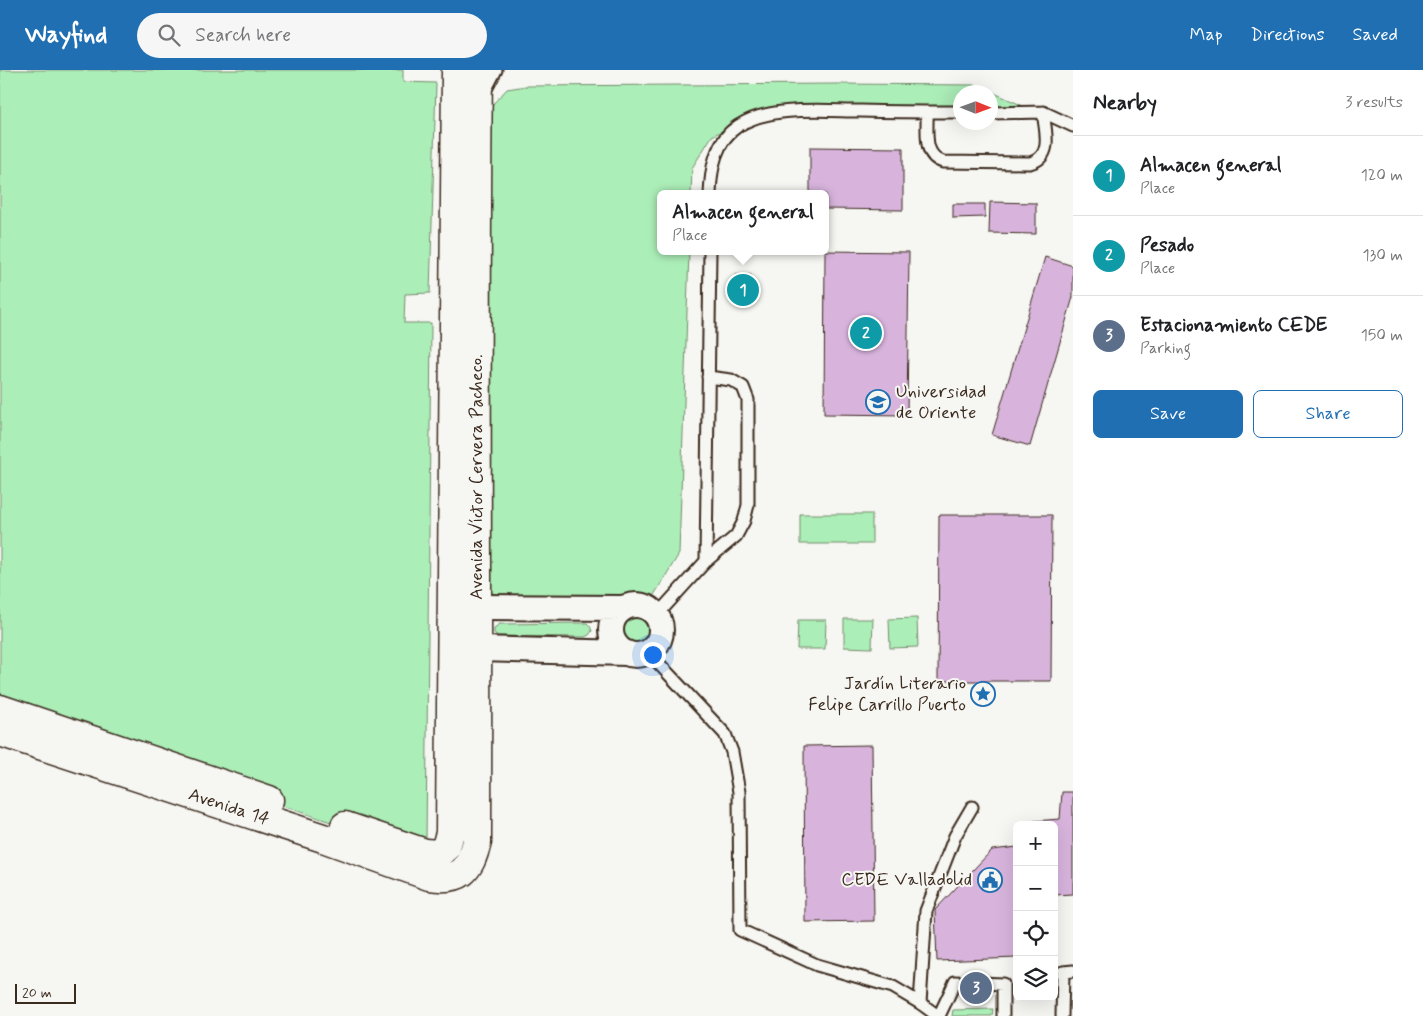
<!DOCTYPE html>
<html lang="en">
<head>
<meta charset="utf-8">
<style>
	:root { --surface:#fff; --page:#f6f6f6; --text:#202124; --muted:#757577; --line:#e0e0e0; --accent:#1f6fb2 }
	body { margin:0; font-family:Mynerve,sans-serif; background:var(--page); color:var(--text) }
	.controls { position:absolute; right:15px; bottom:15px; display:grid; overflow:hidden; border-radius:8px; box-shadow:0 5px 20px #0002 }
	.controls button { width:45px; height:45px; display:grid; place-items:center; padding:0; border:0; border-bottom:1px solid var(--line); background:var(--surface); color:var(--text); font:25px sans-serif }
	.compass { position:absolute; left:953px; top:15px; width:45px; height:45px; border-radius:50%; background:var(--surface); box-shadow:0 5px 20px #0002; rotate:91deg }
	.scale { position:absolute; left:15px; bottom:12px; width:61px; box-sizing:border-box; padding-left:5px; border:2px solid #3b2a1e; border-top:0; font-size:14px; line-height:18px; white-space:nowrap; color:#3b2a1e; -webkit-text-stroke:4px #f6f6f2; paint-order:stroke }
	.you { position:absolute; left:652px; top:584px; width:18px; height:18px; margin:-12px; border:4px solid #fff; border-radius:50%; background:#1a73e8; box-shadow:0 0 0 8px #1a73e833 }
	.badge { display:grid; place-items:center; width:32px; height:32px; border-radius:50%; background:var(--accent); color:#fff; font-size:16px; font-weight:700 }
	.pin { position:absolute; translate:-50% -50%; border:2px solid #fff; box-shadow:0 1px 5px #0006 }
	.popup { position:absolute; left:657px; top:120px; width:172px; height:65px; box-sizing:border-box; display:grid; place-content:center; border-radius:8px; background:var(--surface); filter:drop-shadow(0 1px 4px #0005); font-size:16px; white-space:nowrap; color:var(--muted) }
	.popup b { font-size:19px; color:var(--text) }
	.popup::after { content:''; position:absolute; left:50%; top:100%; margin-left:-10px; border:10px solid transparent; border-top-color:var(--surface) }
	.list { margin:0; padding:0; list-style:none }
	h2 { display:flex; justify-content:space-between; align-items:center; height:65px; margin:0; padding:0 20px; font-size:21px }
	h2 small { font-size:16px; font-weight:400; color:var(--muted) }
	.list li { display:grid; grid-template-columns:32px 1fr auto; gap:15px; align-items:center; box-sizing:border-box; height:80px; padding:0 20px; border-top:1px solid var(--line) }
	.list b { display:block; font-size:19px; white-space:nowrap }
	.list p { margin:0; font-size:16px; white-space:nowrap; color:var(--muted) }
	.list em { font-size:16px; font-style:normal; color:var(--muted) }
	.actions { display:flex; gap:10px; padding:15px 20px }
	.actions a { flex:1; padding:11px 0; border:1px solid var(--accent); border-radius:8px; text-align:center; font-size:18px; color:var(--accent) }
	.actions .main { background:var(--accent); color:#fff }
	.icon { flex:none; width:28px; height:28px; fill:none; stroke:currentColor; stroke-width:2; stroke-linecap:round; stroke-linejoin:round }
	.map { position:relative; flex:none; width:1073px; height:946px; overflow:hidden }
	header { display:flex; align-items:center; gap:30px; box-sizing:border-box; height:70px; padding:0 25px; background:var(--accent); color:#fff }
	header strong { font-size:24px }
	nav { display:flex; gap:28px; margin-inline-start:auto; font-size:18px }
	.search { width:350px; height:45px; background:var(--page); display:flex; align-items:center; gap:12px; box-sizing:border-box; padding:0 18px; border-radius:28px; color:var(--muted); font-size:19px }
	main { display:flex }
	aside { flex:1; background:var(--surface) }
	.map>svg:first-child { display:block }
</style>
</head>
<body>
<header>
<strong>Wayfind</strong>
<div class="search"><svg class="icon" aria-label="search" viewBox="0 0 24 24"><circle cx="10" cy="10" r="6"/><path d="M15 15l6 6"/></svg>Search here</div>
<nav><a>Map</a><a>Directions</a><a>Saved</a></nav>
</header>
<main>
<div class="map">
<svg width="1073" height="946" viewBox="0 0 1073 946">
	<rect width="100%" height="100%" fill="#f6f6f2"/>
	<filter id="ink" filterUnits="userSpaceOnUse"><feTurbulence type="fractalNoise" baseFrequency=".02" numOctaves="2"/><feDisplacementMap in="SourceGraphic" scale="10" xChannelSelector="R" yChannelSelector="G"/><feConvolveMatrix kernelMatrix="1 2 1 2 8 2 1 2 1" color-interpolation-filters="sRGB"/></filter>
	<g filter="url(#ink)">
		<path fill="#aceeb8" stroke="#748c6b" d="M0,0H403V12L436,13L430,223L405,224L404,253H431L426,773L416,780L0,643Z
			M837,14L976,15L1046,46H991V22H961L960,46H784L748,48L712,66L692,98L691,124H660V181H689L679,484L649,533L487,537L492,35L507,19L526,16Z
			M800,444H872V474H800Z
			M917,548L918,577L890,578L889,549Z
			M622 561a13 13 0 1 1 26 0a13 13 0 1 1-26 0Z
			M844,549H873L872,578L844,577Z
			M798,550H826L825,579H797Z
			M587,553L590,556L592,561L589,565L585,567L498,566L494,563V558L500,554Z
			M993,939L992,946H952L953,940Z"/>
		<path fill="#d8b4dd" stroke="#3b2a1e" d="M810,77L903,78V140L826,139V124H810Z
			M990,132L1036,133V164L989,163Z
			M953,134H985V147L953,148Z
			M825,181L909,182L907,345L824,344Z
			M1045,187L1073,196V227L1030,376L992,365Z
			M736,205H751V235H736Z
			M939,445H1052L1051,611H938Z
			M872,675L874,851L805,852L804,676Z
			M1062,722H1073V824L1054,825V755H1034V751L1060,749Z
			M1017,777V888L937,891L935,840L992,780Z"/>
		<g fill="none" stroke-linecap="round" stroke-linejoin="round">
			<defs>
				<path id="service" d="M485,21L496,0
					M927,42C928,60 922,86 943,92L1030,93C1054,87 1045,60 1043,42
					M991,43L1043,42L1073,56
					M710,124C711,99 715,71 738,56C770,35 824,41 861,41C894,42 927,42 961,42
					M706,491L710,181
					M657,545L706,491L736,466L744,451L748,435V330L743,317L731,310L708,307
					M648,582L725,664L732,682L739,722L740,860L817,895L893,917L920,933L938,946
					M920,933L926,841L955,766L972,737
					M939,946L955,912L1003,914V946
					M1062,946L1063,902L1073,901"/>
				<path id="minor" d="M611 560a25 25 0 1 1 50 0a25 25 0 1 1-50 0Z
					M478,537L624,538
					M478,579L627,583"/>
				<path id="tertiary" d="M0,639L269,730
					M0,662L323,768L429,806C461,811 469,802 477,772C478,515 475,257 478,0
					M345,756L425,783L438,784L446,777
					M446,777L450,763L456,0"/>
			</defs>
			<use href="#service" stroke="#3b2a1e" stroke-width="15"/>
			<use href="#minor" stroke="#3b2a1e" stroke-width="28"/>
			<use href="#tertiary" stroke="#3b2a1e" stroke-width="31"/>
			<use href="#service" stroke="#f6f6f2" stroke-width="11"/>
			<use href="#minor" stroke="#f6f6f2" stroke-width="24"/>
			<use href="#tertiary" stroke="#f6f6f2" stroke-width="28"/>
		</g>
	</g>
	<defs>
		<symbol id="university-ring" viewBox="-11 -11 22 22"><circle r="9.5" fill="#f6f6f2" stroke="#1f6fb2" stroke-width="1.5"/><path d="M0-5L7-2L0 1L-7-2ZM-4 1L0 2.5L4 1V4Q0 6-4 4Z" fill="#1f6fb2"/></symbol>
		<symbol id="sight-ring" viewBox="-11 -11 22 22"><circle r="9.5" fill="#f6f6f2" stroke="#1f6fb2" stroke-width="1.5"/><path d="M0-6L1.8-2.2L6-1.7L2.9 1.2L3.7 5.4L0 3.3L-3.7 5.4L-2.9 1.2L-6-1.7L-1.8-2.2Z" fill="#1f6fb2"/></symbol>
		<symbol id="civic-ring" viewBox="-11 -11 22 22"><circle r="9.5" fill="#f6f6f2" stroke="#1f6fb2" stroke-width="1.5"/><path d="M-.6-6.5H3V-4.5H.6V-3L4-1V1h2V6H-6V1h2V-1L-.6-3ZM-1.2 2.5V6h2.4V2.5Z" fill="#1f6fb2"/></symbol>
	</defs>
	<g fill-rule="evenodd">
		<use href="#university-ring" x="864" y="318" width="28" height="28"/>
		<use href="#sight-ring" x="969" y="610" width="28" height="28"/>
		<use href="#civic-ring" x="976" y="796" width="28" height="28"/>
	</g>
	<g text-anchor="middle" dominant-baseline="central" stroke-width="4" stroke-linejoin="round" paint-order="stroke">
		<g font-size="18" fill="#3b2a1e" stroke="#f6f6f2" text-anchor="end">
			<text x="896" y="322" text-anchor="start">Universidad<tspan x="896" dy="21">de Oriente</tspan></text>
			<text x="966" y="614">Jardín Literario<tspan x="966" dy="21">Felipe Carrillo Puerto</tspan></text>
			<text x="972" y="810">CEDE Valladolid</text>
		</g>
		<g font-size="18" fill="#3b2a1e" stroke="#f6f6f2">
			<text transform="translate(477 407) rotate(-90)">Avenida Víctor Cervera Pacheco.</text>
			<text transform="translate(229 737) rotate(18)">Avenida 14</text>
		</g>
	</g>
</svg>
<div class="controls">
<button>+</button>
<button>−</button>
<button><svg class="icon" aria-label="locate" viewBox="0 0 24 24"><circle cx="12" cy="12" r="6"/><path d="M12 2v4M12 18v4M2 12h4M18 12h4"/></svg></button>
<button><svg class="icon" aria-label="layers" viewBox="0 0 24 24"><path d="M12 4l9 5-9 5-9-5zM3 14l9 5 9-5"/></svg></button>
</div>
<svg class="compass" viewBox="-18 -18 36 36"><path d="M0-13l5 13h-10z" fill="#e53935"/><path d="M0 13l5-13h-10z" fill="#757577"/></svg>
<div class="scale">20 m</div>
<div class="you"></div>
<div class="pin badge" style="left:743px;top:220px;background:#0f9aa8">1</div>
<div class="popup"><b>Almacen general</b>Place</div>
<div class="pin badge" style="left:866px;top:263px;background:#0f9aa8">2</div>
<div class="pin badge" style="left:976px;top:918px;background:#5c6f8a">3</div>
</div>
<aside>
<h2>Nearby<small>3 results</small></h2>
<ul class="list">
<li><span class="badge" style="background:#0f9aa8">1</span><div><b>Almacen general</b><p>Place</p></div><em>120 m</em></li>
<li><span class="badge" style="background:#0f9aa8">2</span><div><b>Pesado</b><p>Place</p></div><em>130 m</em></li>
<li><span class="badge" style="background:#5c6f8a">3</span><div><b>Estacionamiento CEDE</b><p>Parking</p></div><em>150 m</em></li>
</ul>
<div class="actions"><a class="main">Save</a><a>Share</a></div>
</aside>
</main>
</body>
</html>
